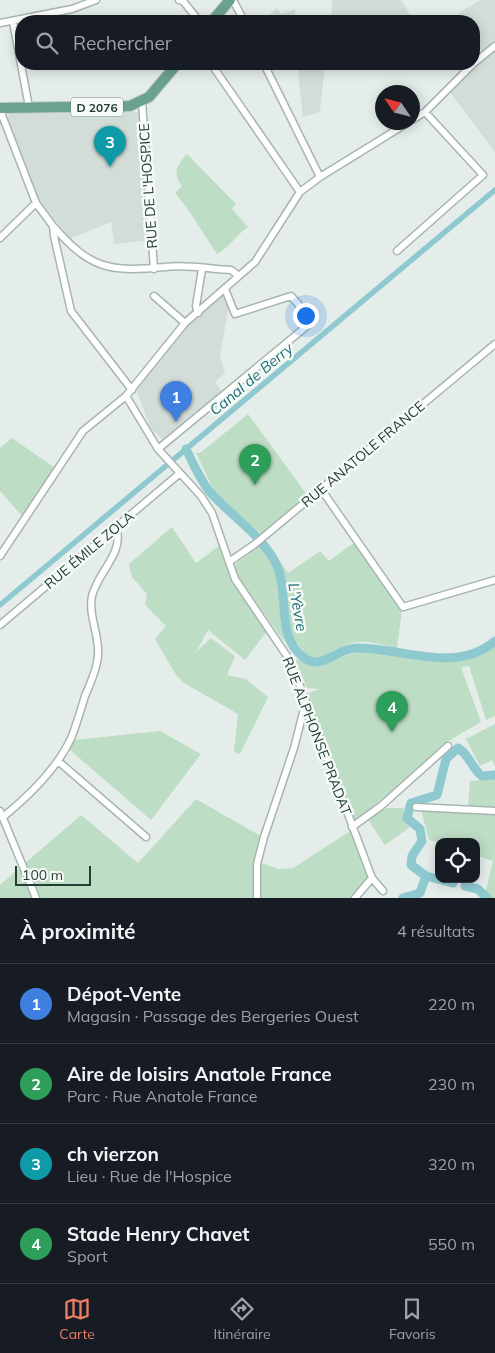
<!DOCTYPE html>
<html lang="fr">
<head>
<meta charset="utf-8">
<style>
	:root { --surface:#171b24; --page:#242831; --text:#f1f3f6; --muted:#9ea1a6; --line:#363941; --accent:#ec7e63 }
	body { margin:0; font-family:Mulish,sans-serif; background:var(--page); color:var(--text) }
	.controls { position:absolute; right:15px; bottom:15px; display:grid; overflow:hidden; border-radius:10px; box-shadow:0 2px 12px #0003 }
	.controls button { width:45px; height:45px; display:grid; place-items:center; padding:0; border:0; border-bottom:1px solid var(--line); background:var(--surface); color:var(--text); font:25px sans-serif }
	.compass { position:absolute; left:375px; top:85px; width:45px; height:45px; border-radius:50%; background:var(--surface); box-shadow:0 2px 12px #0003; rotate:305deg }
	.scale { position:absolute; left:15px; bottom:12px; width:76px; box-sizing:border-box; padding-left:5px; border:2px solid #243e36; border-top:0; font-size:14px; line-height:18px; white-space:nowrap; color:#243e36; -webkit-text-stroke:4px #f5faf7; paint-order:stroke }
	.you { position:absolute; left:305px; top:315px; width:18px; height:18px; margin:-12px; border:4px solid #fff; border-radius:50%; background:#1a73e8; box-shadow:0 0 0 8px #1a73e833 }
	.badge { display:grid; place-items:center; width:32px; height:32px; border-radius:50%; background:var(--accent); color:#fff; font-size:16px; font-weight:700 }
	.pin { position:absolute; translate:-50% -41px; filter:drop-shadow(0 1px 2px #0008) }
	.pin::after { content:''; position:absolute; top:26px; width:18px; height:15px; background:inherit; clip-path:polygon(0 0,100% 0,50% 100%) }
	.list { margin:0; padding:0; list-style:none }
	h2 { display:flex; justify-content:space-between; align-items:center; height:65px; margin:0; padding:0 20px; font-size:21px }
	h2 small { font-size:16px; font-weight:400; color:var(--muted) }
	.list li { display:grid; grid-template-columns:32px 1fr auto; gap:15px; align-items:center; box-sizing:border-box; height:80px; padding:0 20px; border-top:1px solid var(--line) }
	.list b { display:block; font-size:19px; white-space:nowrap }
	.list p { margin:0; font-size:16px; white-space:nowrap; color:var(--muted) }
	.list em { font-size:16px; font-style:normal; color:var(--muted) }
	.icon { flex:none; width:28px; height:28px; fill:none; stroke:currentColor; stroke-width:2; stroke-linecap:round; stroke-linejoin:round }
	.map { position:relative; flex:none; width:495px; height:898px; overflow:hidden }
	.search { position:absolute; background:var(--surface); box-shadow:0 2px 12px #0003; left:15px; right:15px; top:15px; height:55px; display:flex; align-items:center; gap:12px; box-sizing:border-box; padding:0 18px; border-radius:20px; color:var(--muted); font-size:19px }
	.sheet { height:385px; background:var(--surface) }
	nav { display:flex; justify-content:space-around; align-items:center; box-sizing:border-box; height:70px; border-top:1px solid var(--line); background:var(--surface); font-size:14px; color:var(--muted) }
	nav a { display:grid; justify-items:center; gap:2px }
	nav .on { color:var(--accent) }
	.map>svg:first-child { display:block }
</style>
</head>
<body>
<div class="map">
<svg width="495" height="898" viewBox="0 0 495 898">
	<rect width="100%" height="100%" fill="#e4ede9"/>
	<path fill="#d2ddd8" d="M332,0H401L414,21H331Z
		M480,0H495V152L446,87L482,51L474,38V21H464L459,13Z
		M277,8L281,14L295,9L296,21H263Z
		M297,64H325L320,112L303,117Z
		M141,112L149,240L114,244L111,222L70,239L38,198L7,118L11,113Z
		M222,296L229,306L220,355L225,373L215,382L222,391L163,441L156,432L153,434L137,392L140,384L185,329Z"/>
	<path fill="#beddc5" d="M187,154L236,204L232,209L248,227C236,235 230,247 217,254C203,233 191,212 175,193L182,186C172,174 177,165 187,154Z
		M248,414L308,496L263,535L218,499L196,453H200Z
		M12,438L55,468L23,517L0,491V448Z
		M172,527L196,563L219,546L232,579L267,631L245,660L208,630L196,652L211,638L235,656L227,675L246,679L268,697L240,754L234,752L238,714L184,683L176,675L155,639L166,626L145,605L147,594L132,577L129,564Z
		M265,541L288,573L320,551L329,561L355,542L402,610L397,648C385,646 370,641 358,642C331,644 320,678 298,644L283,640L235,572L236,564Z
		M495,646V716L486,720L469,666L461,667L481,722L445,743L402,783L355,820L307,694L319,689L307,688L295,659C303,661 314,665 321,664C335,661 347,653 361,652C403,648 458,678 495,646Z
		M495,724V767L492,760L480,766L466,739Z
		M160,731L201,754L151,820L69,749L74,740Z
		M495,779V809L468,807L470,781Z
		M196,799L261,836L255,861L279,869L293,868L352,830L368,875L365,886L354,898H0V885L81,815L138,863Z
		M420,806L495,810V898H484L493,861L476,855V842L439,843L429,840Z
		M385,808H404L403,816L410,827L385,845L368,820Z"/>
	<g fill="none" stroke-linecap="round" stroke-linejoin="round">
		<path stroke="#8fc9d0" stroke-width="5.5" d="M0,605L495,190"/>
		<path stroke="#8fc9d0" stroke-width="9" d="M186,449C193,463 200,480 210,492C231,516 266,538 278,568C289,597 276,636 303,657C321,672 337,648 356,648C401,647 456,675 495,641
			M453,883L426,876L411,865L412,856L422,841L420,829L407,818L411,803L437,795L446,759L458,748C470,755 471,768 482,776L495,775
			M465,886L478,889L487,898
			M403,898L420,893L426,876"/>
		<defs>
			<path id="minor" d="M179,0L183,1L199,21
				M233,0L244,21
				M13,22L29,107
				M0,23L72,9L96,0
				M474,63L495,46
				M218,64L214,68L300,192
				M264,64L320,177
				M142,102L154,269
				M0,110L36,203L53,226L54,236L71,311L132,390
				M412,120L425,112L473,64
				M53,226C91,270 110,272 165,267C186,264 210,269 231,270L239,276
				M0,238L36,203
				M397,251L483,175L425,112
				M154,296L185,323
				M198,313L196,306L202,269
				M126,396L158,449L201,496L212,513L235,579L291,662L372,878L383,891
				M158,449L313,321L291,296L235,314L225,289
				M321,489L403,607L495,580
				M0,556L83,431L126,396L185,323L255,262L300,192L320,177L409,122
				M229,562L255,544L495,344
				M0,625L179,474
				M58,761L146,837
				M416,807L495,811
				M0,811L36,898
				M3,817C30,795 58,768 72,736C77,723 81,709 85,696C90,684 97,670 98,656C100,636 88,616 92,596C98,571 125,553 116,527
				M352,827L381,806L448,746
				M257,898V864L264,837L294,748L305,705L307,704
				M355,898L372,878"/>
			<path id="primary" d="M212,21L230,0
				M0,108L130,106L149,97L177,64"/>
		</defs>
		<use href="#minor" stroke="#a7b5b0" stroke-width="9"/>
		<use href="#primary" stroke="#c2c9c7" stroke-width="12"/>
		<use href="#minor" stroke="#fff" stroke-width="6"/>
		<use href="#primary" stroke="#6ba190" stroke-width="10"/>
	</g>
	<g text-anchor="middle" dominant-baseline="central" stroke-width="5" stroke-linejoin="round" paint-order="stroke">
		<rect fill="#f5faf7" stroke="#637670" stroke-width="1" x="71" y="97.5" width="52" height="19" rx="4"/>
		<g font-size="12" font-weight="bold" fill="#243e36">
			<text x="97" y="107">D 2076</text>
		</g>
		<g font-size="14" fill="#243e36" stroke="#f5faf7">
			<text transform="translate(148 186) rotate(-94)">RUE DE L'HOSPICE</text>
			<text transform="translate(363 454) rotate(-40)">RUE ANATOLE FRANCE</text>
			<text transform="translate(89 550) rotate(-40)">RUE ÉMILE ZOLA</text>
			<text transform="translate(317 736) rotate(69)">RUE ALPHONSE PRADAT</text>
		</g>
		<g font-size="15" font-style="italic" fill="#206e78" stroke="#f5faf7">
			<text transform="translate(251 379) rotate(-40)">Canal de Berry</text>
			<text transform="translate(298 607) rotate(80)">L'Yèvre</text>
		</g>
	</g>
</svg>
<div class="controls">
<button><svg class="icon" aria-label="locate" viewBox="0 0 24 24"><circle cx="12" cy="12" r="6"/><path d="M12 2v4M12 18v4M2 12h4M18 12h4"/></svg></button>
</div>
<svg class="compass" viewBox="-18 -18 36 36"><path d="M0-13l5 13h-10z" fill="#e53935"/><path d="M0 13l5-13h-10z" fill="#9ea1a6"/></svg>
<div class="scale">100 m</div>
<div class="you"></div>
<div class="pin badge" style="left:176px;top:422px;background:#3f7fe0">1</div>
<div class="pin badge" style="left:255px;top:485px;background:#2e9e5b">2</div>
<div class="pin badge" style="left:110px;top:167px;background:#0f9aa8">3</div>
<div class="pin badge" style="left:392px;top:732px;background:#2e9e5b">4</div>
<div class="search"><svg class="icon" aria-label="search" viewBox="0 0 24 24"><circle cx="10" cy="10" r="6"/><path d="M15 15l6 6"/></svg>Rechercher</div>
</div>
<section class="sheet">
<h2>À proximité<small>4 résultats</small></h2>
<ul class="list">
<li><span class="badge" style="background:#3f7fe0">1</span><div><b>Dépot-Vente</b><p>Magasin · Passage des Bergeries Ouest</p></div><em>220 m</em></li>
<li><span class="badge" style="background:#2e9e5b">2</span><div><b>Aire de loisirs Anatole France</b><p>Parc · Rue Anatole France</p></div><em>230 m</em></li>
<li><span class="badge" style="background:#0f9aa8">3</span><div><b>ch vierzon</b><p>Lieu · Rue de l'Hospice</p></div><em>320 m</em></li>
<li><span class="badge" style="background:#2e9e5b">4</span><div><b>Stade Henry Chavet</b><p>Sport</p></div><em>550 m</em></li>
</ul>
</section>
<nav>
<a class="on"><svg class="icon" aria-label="map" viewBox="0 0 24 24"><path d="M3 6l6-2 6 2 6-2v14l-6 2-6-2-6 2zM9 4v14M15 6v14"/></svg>Carte</a>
<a><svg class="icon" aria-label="directions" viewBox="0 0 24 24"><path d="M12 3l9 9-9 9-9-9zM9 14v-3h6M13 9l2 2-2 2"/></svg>Itinéraire</a>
<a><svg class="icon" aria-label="saved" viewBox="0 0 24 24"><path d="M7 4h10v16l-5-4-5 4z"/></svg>Favoris</a>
</nav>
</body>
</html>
